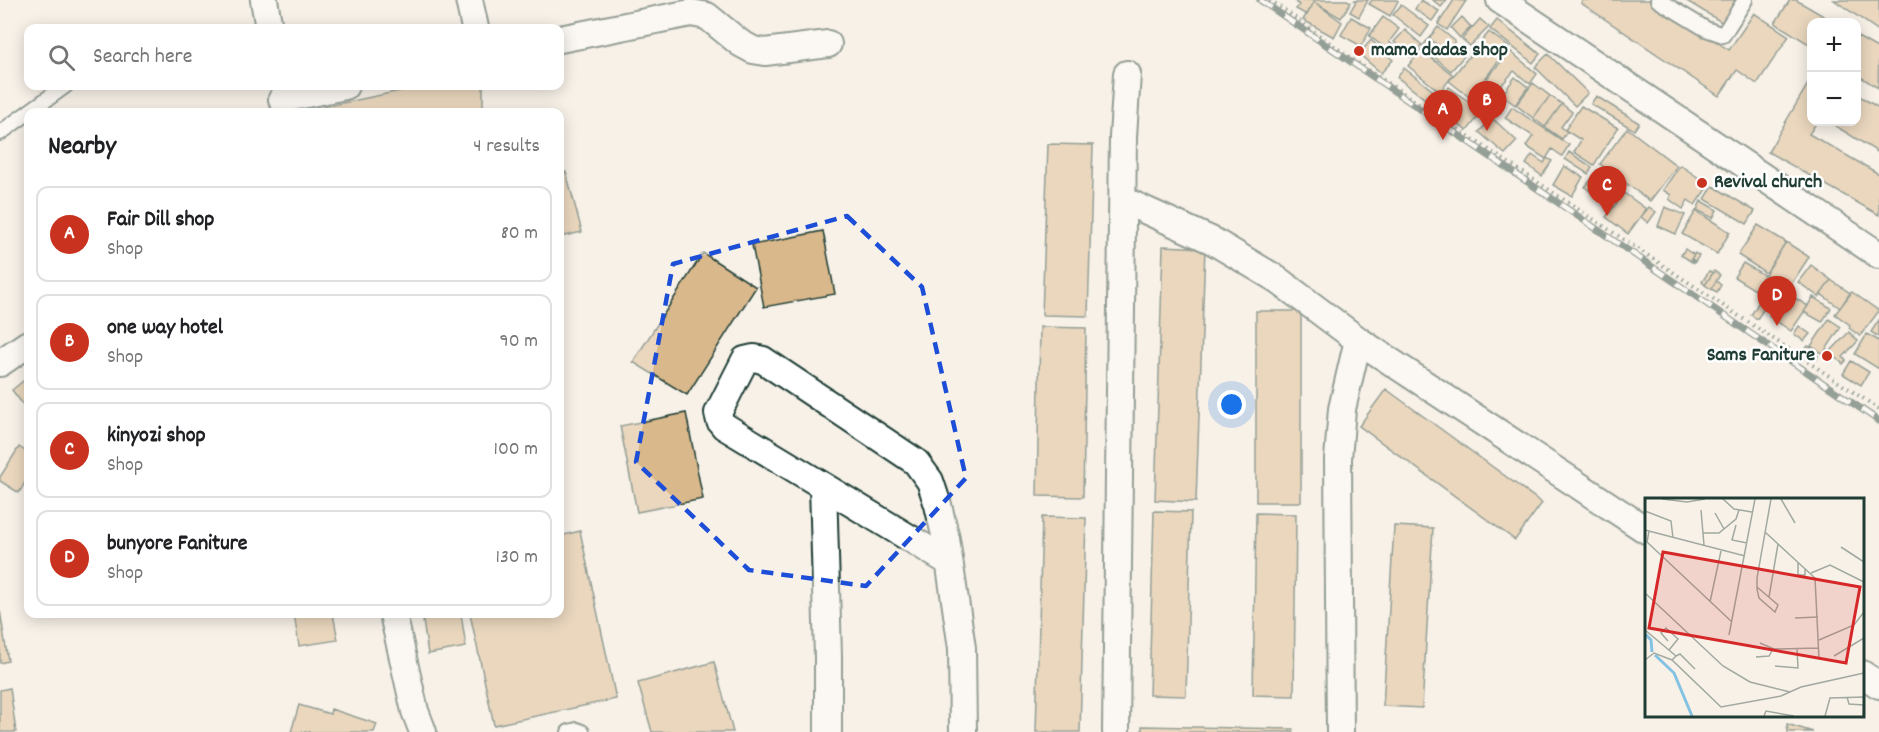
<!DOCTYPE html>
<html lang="en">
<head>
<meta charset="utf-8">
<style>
	:root { --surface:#fff; --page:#f2f2f2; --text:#202124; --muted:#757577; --line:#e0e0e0; --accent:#c8321e }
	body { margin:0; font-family:Dekko,sans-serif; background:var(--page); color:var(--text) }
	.controls { position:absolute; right:18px; top:18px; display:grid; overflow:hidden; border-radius:12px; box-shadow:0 3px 15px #0003 }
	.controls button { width:54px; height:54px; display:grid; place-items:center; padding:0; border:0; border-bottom:2px solid var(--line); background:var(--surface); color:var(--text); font:30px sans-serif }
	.you { position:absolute; left:1232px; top:405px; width:21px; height:21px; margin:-15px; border:4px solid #fff; border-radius:50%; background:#1a73e8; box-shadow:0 0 0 9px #1a73e833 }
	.badge { display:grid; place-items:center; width:39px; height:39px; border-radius:50%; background:var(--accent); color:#fff; font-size:20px; font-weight:700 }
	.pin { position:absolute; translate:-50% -50px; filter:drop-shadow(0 2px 3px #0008) }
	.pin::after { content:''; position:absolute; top:32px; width:21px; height:18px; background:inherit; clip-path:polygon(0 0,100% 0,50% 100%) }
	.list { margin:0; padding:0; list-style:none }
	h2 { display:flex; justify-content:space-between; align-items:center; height:78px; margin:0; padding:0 24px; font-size:26px }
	h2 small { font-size:20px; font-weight:400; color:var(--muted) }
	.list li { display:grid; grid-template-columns:39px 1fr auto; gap:18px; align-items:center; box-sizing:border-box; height:96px; margin:0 12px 12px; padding:0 12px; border:2px solid var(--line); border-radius:12px }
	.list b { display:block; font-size:22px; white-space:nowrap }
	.list p { margin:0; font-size:20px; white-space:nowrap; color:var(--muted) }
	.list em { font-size:20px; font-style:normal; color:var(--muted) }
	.icon { flex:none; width:33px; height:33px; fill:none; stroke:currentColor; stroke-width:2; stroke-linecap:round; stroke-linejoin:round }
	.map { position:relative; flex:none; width:1879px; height:732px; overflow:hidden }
	.search { position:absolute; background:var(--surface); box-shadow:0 3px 15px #0003; left:24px; top:24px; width:540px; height:66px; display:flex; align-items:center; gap:15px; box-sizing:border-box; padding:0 21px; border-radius:12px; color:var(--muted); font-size:22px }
	.panel { position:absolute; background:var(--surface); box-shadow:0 3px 15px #0003; left:24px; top:108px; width:540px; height:510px; border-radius:12px }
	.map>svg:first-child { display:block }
</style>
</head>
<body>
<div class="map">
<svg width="1879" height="732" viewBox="0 0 1879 732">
	<rect width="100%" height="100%" fill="#f7f1e8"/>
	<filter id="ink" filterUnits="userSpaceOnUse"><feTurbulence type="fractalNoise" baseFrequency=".0167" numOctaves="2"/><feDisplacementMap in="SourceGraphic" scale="12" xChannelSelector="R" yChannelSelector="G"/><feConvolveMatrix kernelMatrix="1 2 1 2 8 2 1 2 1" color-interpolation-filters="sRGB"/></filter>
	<g filter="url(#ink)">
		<path fill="#d9b88c" stroke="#1f3d34" stroke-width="1.5" d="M1298,0H1347L1351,2L1341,18L1314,2L1307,15L1296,9L1299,5L1296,3Z
			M1354,0H1368L1359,17L1350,12L1356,1Z
			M1372,0H1397L1398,1L1390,16L1369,4Z
			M1421,0L1439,11L1432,21L1415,9Z
			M1433,0H1447L1441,7Z
			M1454,0L1466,1L1447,30L1438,24Z
			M1583,0H1654L1729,50L1754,13L1789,36L1757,84L1737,70L1719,96L1581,3Z
			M1685,0H1737L1723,23Z
			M1790,0H1796L1834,22H1812V46L1775,23Z
			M1834,0H1879V31Z
			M1314,2L1342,22L1334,37L1303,20Z
			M1401,5L1429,26L1421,37L1393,15Z
			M1351,17L1371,28L1361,46L1341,35Z
			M1383,17L1399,29L1389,42L1399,50L1395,55L1369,36Z
			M1462,17L1471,27L1460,38L1451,28Z
			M1480,19L1489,27L1470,46L1462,39Z
			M1497,20L1540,54L1533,63L1490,29Z
			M1438,27L1455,41L1446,52L1429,38Z
			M1405,30L1422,45L1411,57L1394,42Z
			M1489,32L1509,47L1484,80L1501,93L1487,111L1449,81Z
			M1856,36L1879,49L1878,88L1856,74Z
			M1429,38L1446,52L1451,45L1464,56L1451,71L1422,47Z
			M1371,40L1393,60L1381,73L1359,54Z
			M1421,50L1453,75L1440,92L1408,66Z
			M1510,51L1537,74L1530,84L1514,71L1499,88L1487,78Z
			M1548,54L1588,93L1575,106L1535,67Z
			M1404,68L1441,97L1434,106L1397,77Z
			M1515,77L1528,87L1515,105L1502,95Z
			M1812,77V122H1817L1809,134L1879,174V215L1768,152Z
			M1533,83L1550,96L1533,118L1516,105Z
			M424,86H483V112H323V107Z
			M1449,87L1482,112L1467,131L1434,106Z
			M1856,94L1879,108V153L1829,122H1856Z
			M1550,96L1562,104L1545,127L1533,118Z
			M1596,96L1639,123L1634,130L1591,104Z
			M1562,104L1572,112L1561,127L1567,132L1562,139L1545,127Z
			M1581,106L1618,128L1594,165L1574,152L1581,140L1565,130Z
			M1512,107L1569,145L1562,156L1552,149L1546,159L1526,146L1533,136L1505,118Z
			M1492,118L1517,141L1505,154L1479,132Z
			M1627,128L1677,166L1650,201L1600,164Z
			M1048,144L1093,145L1088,316L1042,315Z
			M1569,152L1592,167L1588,174L1565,159Z
			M1532,155L1544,163L1547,158L1552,161L1542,176L1526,164Z
			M1680,165L1709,185L1695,205L1688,200L1683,209L1669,199L1671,195L1663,190Z
			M1564,166L1583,177L1572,196L1553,185Z
			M1599,170L1616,184L1602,201L1585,187Z
			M566,172L582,232L560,237V173Z
			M1713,186L1755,211L1747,224L1705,199Z
			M1624,193L1646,209L1628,234L1606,217Z
			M1701,201L1717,210L1713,218L1697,210Z
			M1649,207L1656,212L1648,223L1641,217Z
			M1665,207L1685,215L1676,234L1658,226Z
			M1696,211L1730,232L1717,254L1682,234Z
			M1758,225L1786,242L1766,273L1738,255Z
			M823,231L835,294L764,307L752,245Z
			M1786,242L1809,257L1788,289L1765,275Z
			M1163,246L1205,248L1196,502L1155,500Z
			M1685,249L1694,255L1691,259L1694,260L1692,262L1681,255Z
			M703,253L756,287L687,395L633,362Z
			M1695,253L1699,256L1694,263L1691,259Z
			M1743,263L1764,275L1755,290L1734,277Z
			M1811,265L1831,280L1819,297L1798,282Z
			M1709,271L1713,273L1705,285L1702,282Z
			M1714,271L1720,275L1711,289L1705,285Z
			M1831,280L1850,293L1840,308L1821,294Z
			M1716,281L1721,285L1717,292L1711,289Z
			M1782,290L1808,306L1791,331L1769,316L1777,303L1775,301Z
			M1852,292L1879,311L1860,336L1849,328L1850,325L1835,314Z
			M1813,297L1831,308L1822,322L1804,312Z
			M1760,300L1767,304L1757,319L1751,315Z
			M1256,311H1301V502H1256Z
			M1829,319L1841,327L1823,354L1811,346Z
			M1879,320V337L1871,332Z
			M1799,326L1810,334L1804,341L1794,334Z
			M1040,327L1086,328L1083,497L1037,496Z
			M1849,332L1858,341L1843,357L1846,361L1843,364L1830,352Z
			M1867,334L1879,341V369L1855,354Z
			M1808,346L1812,348L1810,351L1818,356L1817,359L1804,351Z
			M1851,361L1869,372L1861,385L1843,374Z
			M28,377V411L12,390Z
			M1386,389L1542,503L1515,540L1359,426Z
			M686,413L703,499L637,512L620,426Z
			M19,447L28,453V477L19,493L0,481V477Z
			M1154,511L1191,512L1186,696L1149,695Z
			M1256,513L1296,514L1294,696L1253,695Z
			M1042,517L1086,518L1080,732H1036Z
			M1394,526L1433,528L1422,708L1383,706Z
			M580,531L616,699L494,725L470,614H560V536Z
			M0,610L8,661L0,663Z
			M294,614H333L338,640L299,646Z
			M422,614H461L466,647L428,654Z
			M714,662L733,732H652L638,683Z
			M10,688L16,732H0V690Z
			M299,705L330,714L331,709L377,724L374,732H291Z
			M1787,724L1813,732H1788Z
			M1142,726L1293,729V732H1142Z"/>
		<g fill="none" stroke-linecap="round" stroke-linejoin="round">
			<defs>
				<path id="service" d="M1658,0L1706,29L1723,35L1745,0
					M0,133L65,86
					M569,732L577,730L582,732"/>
				<path id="minor" d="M264,0L269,28
					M469,0L475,28
					M1500,0L1879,255
					M560,39L691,13L707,16L740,43L753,50L765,52L828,44
					M282,99L345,86
					M1123,200L1213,241L1275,278L1358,340L1646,530
					M0,363L28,344
					M823,486L828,656V732
					M949,562L724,426L720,421L718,413L745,360L754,358L763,360L916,462L930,481L938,505L946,539L962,648L963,732
					M393,614L415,711L423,732
					M1862,674L1879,685
					M1116,732L1123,137L1127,74
					M1340,732L1338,459L1342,409L1358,340"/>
			</defs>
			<use href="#service" stroke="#1f3d34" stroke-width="18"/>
			<use href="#minor" stroke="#1f3d34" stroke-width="30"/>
			<path stroke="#1f3d34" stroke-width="4" stroke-dasharray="1.5 4.5" stroke-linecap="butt" d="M1270,0L1358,63L1879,409"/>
			<use href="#service" stroke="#fff" stroke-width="14"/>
			<use href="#minor" stroke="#fff" stroke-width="26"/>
			<defs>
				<path id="rail" d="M1260,0L1879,421"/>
			</defs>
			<use href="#rail" stroke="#1f3d34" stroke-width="7"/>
			<use href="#rail" stroke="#fff" stroke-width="4.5" stroke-dasharray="14" stroke-linecap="butt"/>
		</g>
	</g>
	<path d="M0 0H1879V732H0ZM847,216L922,287L966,478L866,586L749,570L636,462L673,264Z" fill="#f7f1e8" fill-opacity=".55" fill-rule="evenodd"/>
	<path fill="none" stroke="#1d4ed8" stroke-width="4.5" stroke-dasharray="12 8" stroke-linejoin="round" d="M847,216L922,287L966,478L866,586L749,570L636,462L673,264Z"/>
	<g fill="#c8321e" stroke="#fff" stroke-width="2">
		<circle cx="1359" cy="51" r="6"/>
		<circle cx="1702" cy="183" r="6"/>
		<circle cx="1827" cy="356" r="6"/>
	</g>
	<g text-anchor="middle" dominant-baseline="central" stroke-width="5" stroke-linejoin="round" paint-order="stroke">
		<g font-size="20" font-weight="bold" fill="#1f3d34" stroke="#fff" text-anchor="start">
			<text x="1371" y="51">mama dadas shop</text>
			<text x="1714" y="183">Revival church</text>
			<text x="1815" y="356" text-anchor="end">Sams Faniture</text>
		</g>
	</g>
	<g transform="translate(1645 498)">
		<rect width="219" height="219" fill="#f7f1e8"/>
		<path fill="none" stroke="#84c2e4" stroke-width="3" d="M0,136L6,142L7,154M10,157L29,175L47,218"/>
		<path fill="none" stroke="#a1a9a0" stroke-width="1.5" d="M17,1L42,4L60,1M78,1L89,11L107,14M136,1L150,25M56,12L59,47M0,13L26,23L28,40M70,15L79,31M91,27L87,42L102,45M0,32L100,58M4,33L2,44L87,124M120,34L170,80L174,161M58,35H74L91,21L94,12M196,49L219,64M153,64V77H160V70M166,75L185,67L219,84M112,89L133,107L130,114L114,100L112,91V80L126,1M0,95L78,168L105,184L145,194M124,99L133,46M65,104L76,53M150,120L173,119M0,132L31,158L27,162M84,137L110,1M174,142L209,127L219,114M23,143L16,135L21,130L33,141L24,152M115,145L129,151L173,150M31,158L35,156L50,171M189,158L219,140M111,159L124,158L128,151M0,162L9,155L27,162L76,209L136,198L156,189L219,175M130,168L153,170L152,151M202,199L204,206L219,207M119,218L121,213L149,218M180,218L185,200L219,199M218,218L219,199"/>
		<path fill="#d62828" fill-opacity="0.15" stroke="#d62828" stroke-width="3" d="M18,54L215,89L201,165L4,130Z"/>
		<rect width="219" height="219" fill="none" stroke="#1f3d34" stroke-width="3"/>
	</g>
</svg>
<div class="controls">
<button>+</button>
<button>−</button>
</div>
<div class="you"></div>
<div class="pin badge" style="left:1443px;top:140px">A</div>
<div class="pin badge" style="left:1487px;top:131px">B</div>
<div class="pin badge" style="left:1607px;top:216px">C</div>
<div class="pin badge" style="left:1777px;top:326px">D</div>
<div class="search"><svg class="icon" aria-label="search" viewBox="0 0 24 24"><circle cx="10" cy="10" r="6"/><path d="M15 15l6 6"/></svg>Search here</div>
<section class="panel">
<h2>Nearby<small>4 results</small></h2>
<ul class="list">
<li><span class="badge">A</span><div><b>Fair Dill shop</b><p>Shop</p></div><em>80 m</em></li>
<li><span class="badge">B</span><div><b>one way hotel</b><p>Shop</p></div><em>90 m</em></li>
<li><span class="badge">C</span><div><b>kinyozi shop</b><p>Shop</p></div><em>100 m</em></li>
<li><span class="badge">D</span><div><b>bunyore Faniture</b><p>Shop</p></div><em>130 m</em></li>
</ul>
</section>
</div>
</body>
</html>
